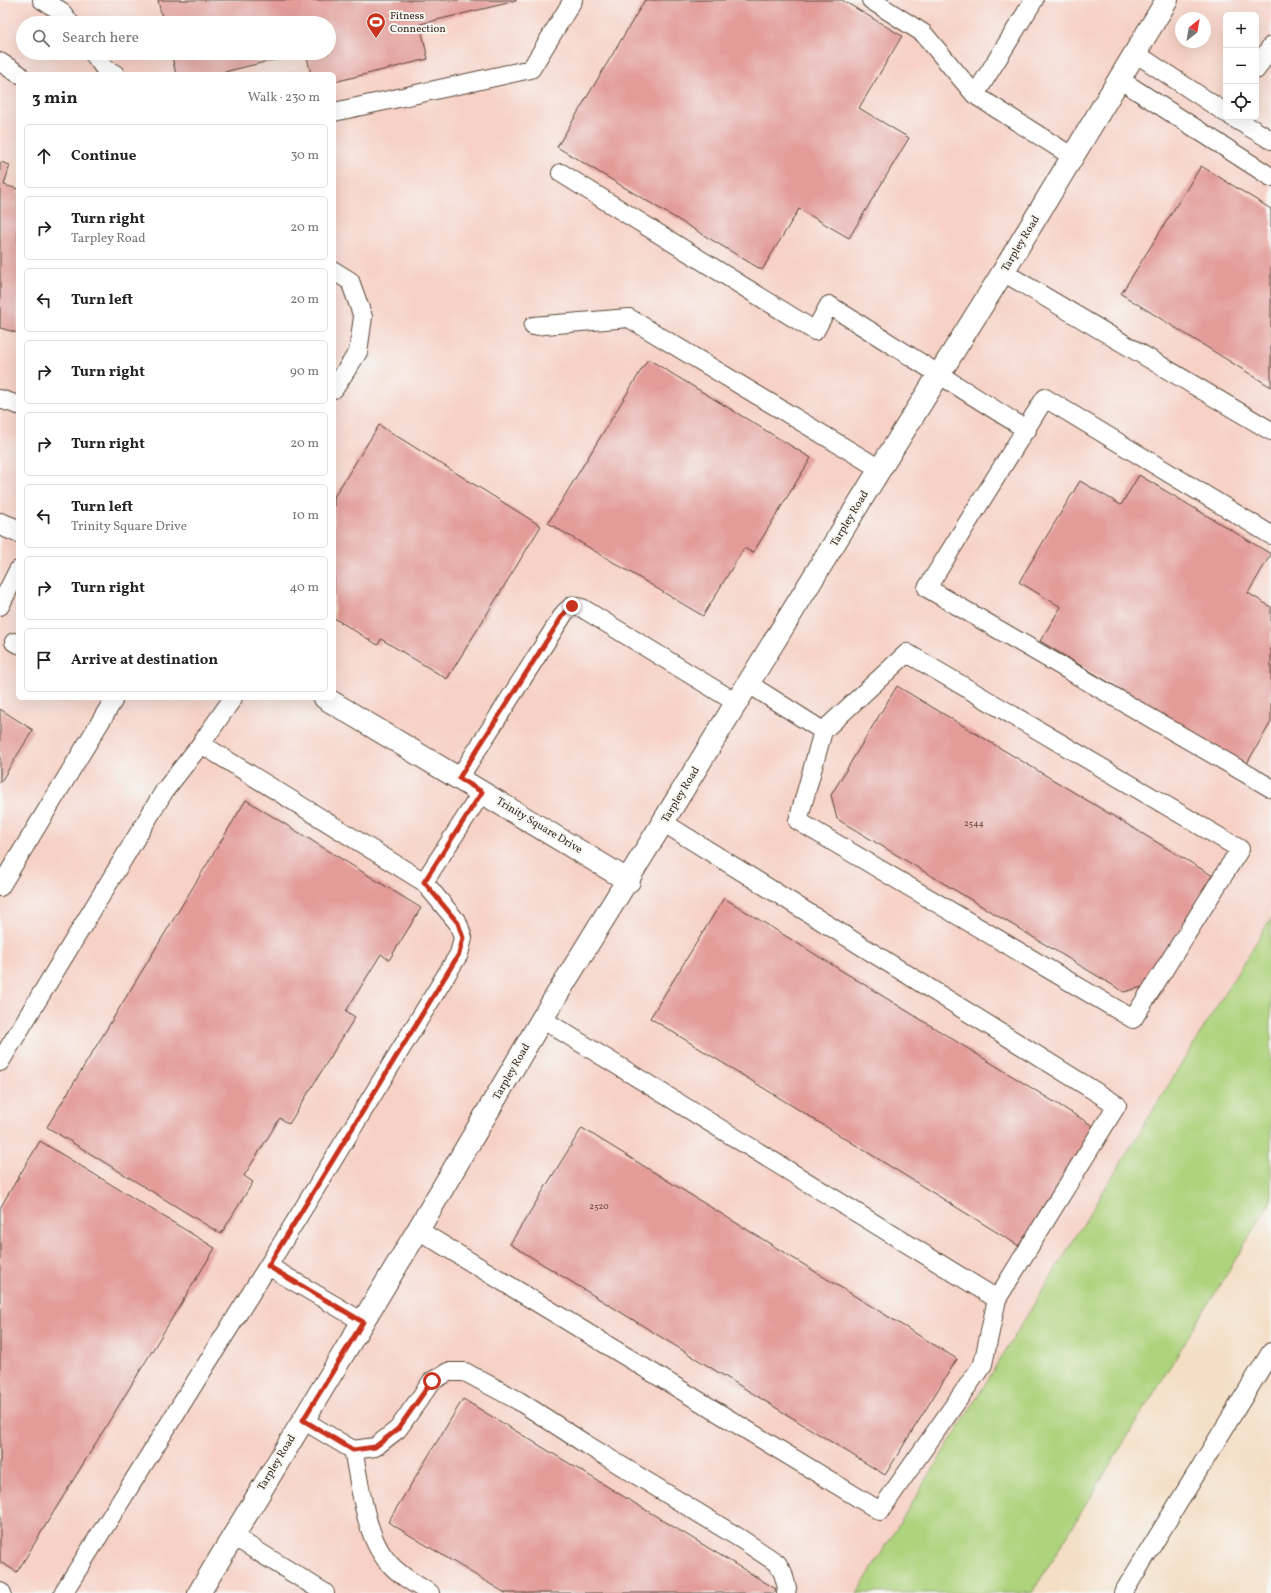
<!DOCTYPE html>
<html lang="en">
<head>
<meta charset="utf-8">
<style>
	:root { --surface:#fff; --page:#f2f2f2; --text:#222; --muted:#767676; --line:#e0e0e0 }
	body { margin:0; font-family:Vollkorn,serif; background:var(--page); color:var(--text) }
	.controls { position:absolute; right:12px; top:12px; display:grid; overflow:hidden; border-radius:6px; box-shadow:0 4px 16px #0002 }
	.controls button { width:36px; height:36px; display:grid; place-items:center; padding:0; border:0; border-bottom:1px solid var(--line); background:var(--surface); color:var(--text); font:20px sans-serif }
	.compass { position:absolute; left:1175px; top:12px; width:36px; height:36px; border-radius:50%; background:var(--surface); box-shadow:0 4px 16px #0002; rotate:31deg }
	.stop { position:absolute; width:12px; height:12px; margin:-9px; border:3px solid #c8321e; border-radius:50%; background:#fff }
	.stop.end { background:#c8321e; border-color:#fff; box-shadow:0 1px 4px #0008 }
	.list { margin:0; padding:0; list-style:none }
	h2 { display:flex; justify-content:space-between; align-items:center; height:52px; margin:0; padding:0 16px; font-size:17px }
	h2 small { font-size:13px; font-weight:400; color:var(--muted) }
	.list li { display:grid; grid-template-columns:26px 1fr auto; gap:12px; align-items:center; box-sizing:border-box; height:64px; margin:0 8px 8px; padding:0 8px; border:1px solid var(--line); border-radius:6px }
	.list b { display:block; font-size:15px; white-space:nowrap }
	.list p { margin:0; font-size:13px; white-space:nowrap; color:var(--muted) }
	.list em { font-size:13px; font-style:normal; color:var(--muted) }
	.icon { flex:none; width:22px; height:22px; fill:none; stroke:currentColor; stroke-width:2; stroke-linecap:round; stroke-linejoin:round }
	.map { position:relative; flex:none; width:1271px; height:1593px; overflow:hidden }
	.search { position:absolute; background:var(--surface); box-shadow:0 4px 16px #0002; left:16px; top:16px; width:320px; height:44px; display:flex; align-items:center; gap:10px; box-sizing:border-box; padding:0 14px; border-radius:22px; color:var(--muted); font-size:15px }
	.panel { position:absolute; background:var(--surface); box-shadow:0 4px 16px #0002; left:16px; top:72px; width:320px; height:628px; border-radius:6px }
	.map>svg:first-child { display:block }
</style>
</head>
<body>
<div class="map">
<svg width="1271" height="1593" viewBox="0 0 1271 1593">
	<rect width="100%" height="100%" fill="#f6f6f2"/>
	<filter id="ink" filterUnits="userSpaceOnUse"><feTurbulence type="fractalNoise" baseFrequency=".025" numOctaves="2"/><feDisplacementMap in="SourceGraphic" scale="8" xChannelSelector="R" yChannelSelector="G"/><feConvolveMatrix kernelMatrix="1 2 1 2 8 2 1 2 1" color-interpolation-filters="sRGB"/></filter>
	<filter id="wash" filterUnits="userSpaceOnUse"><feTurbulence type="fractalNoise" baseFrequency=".012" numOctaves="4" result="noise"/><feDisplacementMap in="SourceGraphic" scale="16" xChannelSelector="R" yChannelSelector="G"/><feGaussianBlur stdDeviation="0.9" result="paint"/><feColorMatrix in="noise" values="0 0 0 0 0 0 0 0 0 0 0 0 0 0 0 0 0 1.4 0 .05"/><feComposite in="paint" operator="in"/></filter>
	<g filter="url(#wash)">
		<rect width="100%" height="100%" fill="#f4dec4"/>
		<path fill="#f7d1c6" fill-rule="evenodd" d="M0,0H1271V918L857,1593H0ZM1226,15H1256V117H1226ZM1181,18H1205V42H1181ZM23,23H329V53H23ZM18,74H334V698H18Z"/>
		<path fill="#aed37d" stroke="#747e4e" d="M1271,918V1201L1032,1593H857Z"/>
		<g id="blocks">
			<path fill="#e39c98" d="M158,0H516V1L420,24L428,59L334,82V74H311L306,53H329V23H163Z
				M645,0H842L902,36L859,108L909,138L849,238L799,209L762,270L557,147Z
				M171,53H298V54L216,74H176Z
				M0,162L10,165L4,185L18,189V333L0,328Z
				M1201,166L1271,209V387L1121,294Z
				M648,359L811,458L753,553L744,548L703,616L548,523Z
				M379,425L541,526L447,679L381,639L378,645L334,618V497Z
				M1139,475L1271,554L1248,593L1271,607V722L1246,765L1040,641L1061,607L1019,582L1080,481L1121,505Z
				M897,686L1213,876L1146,986L1124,992L837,819L831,795Z
				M0,709L33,730L0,783Z
				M246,800L421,908L389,960L381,954L346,1011L355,1017L289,1124L280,1118L244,1176L253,1182L221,1234L47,1127Z
				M724,898L1098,1129L1024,1249L650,1018Z
				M582,1128L957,1359L885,1475L510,1244Z
				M40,1141L215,1248L17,1572L0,1562V1208Z
				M463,1399L776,1589L774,1593H505L388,1522Z"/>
		</g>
	</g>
	<g filter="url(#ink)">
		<use href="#blocks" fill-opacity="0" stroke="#574537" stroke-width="1"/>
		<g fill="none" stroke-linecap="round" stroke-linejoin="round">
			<defs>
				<path id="lane" d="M42,0L61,11L70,23
					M871,0L923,33L975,95
					M1034,0L975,95L1073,157
					M93,53L104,68L115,74
					M1135,53L1226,113
					M0,62L19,74
					M1256,70L1271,46
					M1119,79L1271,177
					M334,112L531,69L573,0
					M1232,117L1271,140
					M561,173L815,331L829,305L1027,430
					M334,271L350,281L363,317L358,352L334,389
					M1003,272L1271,431
					M533,326L629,318L880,469
					M0,399L18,405
					M1271,535L1045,398L927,588L1271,788
					M0,606L18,570
					M14,642L18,644
					M749,684L823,731L798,821L1133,1019L1240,849L907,653L823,731
					M459,778L565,612L572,606L582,608L737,703
					M424,882L482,792
					M0,887L113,701
					M542,1019L997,1299L1117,1105L664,823
					M0,1062L165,790L201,744L233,698
					M418,1230L880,1511L983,1364L997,1299
					M268,1266L363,1322
					M303,1420L353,1450L375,1447L398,1429L432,1381L448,1372H465L519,1401L584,1443L741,1539L777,1563L783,1573L787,1588L786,1593
					M353,1450C360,1483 365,1537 388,1562C399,1575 415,1584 430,1593
					M233,1536L325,1593
					M0,1592L2,1593
					M63,1593L268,1266L459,954L463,938L458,923L424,882L201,744
					M1123,1593L1271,1352"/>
				<path id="street" d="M0,524L18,531
					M325,698L629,881
					M199,1593L418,1230L542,1019L880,469L1003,272L1167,0"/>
			</defs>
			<use href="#lane" stroke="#574537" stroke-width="20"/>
			<use href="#street" stroke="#574537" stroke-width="24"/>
			<use href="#lane" stroke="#fff" stroke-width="18"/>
			<use href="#street" stroke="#fff" stroke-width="22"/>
		</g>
	</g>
	<g fill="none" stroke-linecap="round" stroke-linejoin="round" filter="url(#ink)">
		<path stroke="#c8321e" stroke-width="5" d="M432,1381L398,1429L375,1447L353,1450L303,1420L363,1322L268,1266L459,954L463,938L458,923L424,882L482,792L459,778L565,612L572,606"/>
	</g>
	<defs>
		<symbol id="stadium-pin" viewBox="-11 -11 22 30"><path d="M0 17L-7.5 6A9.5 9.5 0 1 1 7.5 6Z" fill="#c8321e" stroke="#f6f6f2"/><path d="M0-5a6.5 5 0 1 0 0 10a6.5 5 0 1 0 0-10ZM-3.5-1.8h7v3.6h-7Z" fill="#fff"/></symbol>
	</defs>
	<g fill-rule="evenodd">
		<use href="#stadium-pin" x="365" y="11" width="22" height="30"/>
	</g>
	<g text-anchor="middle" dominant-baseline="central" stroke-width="4" stroke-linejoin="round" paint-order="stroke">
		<g font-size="9" fill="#65463c">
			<text x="974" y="823">2544</text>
			<text x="599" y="1206">2520</text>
		</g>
		<g font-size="11" fill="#3b2a1e" stroke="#f6f6f2" text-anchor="start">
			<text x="390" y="16">Fitness<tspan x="390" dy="13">Connection</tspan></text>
		</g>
		<g font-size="11" fill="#3b2a1e" stroke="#f6f6f2">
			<text transform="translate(1021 244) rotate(-59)">Tarpley Road</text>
			<text transform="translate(850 519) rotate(-59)">Tarpley Road</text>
			<text transform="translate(681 795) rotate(-59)">Tarpley Road</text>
			<text transform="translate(539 826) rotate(31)">Trinity Square Drive</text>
			<text transform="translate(512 1072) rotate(-60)">Tarpley Road</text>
			<text transform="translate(277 1463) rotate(-59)">Tarpley Road</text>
		</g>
	</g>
</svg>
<div class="controls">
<button>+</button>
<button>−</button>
<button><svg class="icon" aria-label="locate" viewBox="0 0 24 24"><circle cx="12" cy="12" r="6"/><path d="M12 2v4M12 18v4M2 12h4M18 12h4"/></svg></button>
</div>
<svg class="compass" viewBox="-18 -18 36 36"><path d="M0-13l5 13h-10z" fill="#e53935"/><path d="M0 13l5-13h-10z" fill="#767676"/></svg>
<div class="stop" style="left:432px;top:1381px"></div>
<div class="stop end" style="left:572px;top:606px"></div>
<div class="search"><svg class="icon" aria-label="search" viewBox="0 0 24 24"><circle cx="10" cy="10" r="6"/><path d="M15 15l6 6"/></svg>Search here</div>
<section class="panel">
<h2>3 min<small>Walk · 230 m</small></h2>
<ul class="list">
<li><svg class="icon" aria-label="ahead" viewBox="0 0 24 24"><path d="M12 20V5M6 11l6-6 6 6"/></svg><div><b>Continue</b></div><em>30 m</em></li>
<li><svg class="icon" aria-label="right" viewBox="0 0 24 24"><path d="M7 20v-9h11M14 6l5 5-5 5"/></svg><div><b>Turn right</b><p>Tarpley Road</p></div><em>20 m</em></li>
<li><svg class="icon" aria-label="left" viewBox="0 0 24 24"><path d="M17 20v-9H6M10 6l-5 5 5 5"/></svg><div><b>Turn left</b></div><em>20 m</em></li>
<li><svg class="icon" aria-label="right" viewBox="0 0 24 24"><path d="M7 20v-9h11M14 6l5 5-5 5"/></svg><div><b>Turn right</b></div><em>90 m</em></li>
<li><svg class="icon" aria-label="right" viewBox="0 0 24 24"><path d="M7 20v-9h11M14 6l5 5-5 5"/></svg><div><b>Turn right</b></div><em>20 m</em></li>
<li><svg class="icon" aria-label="left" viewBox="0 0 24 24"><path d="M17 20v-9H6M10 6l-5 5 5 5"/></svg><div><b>Turn left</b><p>Trinity Square Drive</p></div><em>10 m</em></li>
<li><svg class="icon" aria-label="right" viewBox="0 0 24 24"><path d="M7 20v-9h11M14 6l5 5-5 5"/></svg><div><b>Turn right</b></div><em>40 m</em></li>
<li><svg class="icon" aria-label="arrive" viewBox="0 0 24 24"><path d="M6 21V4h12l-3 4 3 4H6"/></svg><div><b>Arrive at destination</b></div></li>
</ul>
</section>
</div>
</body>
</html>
